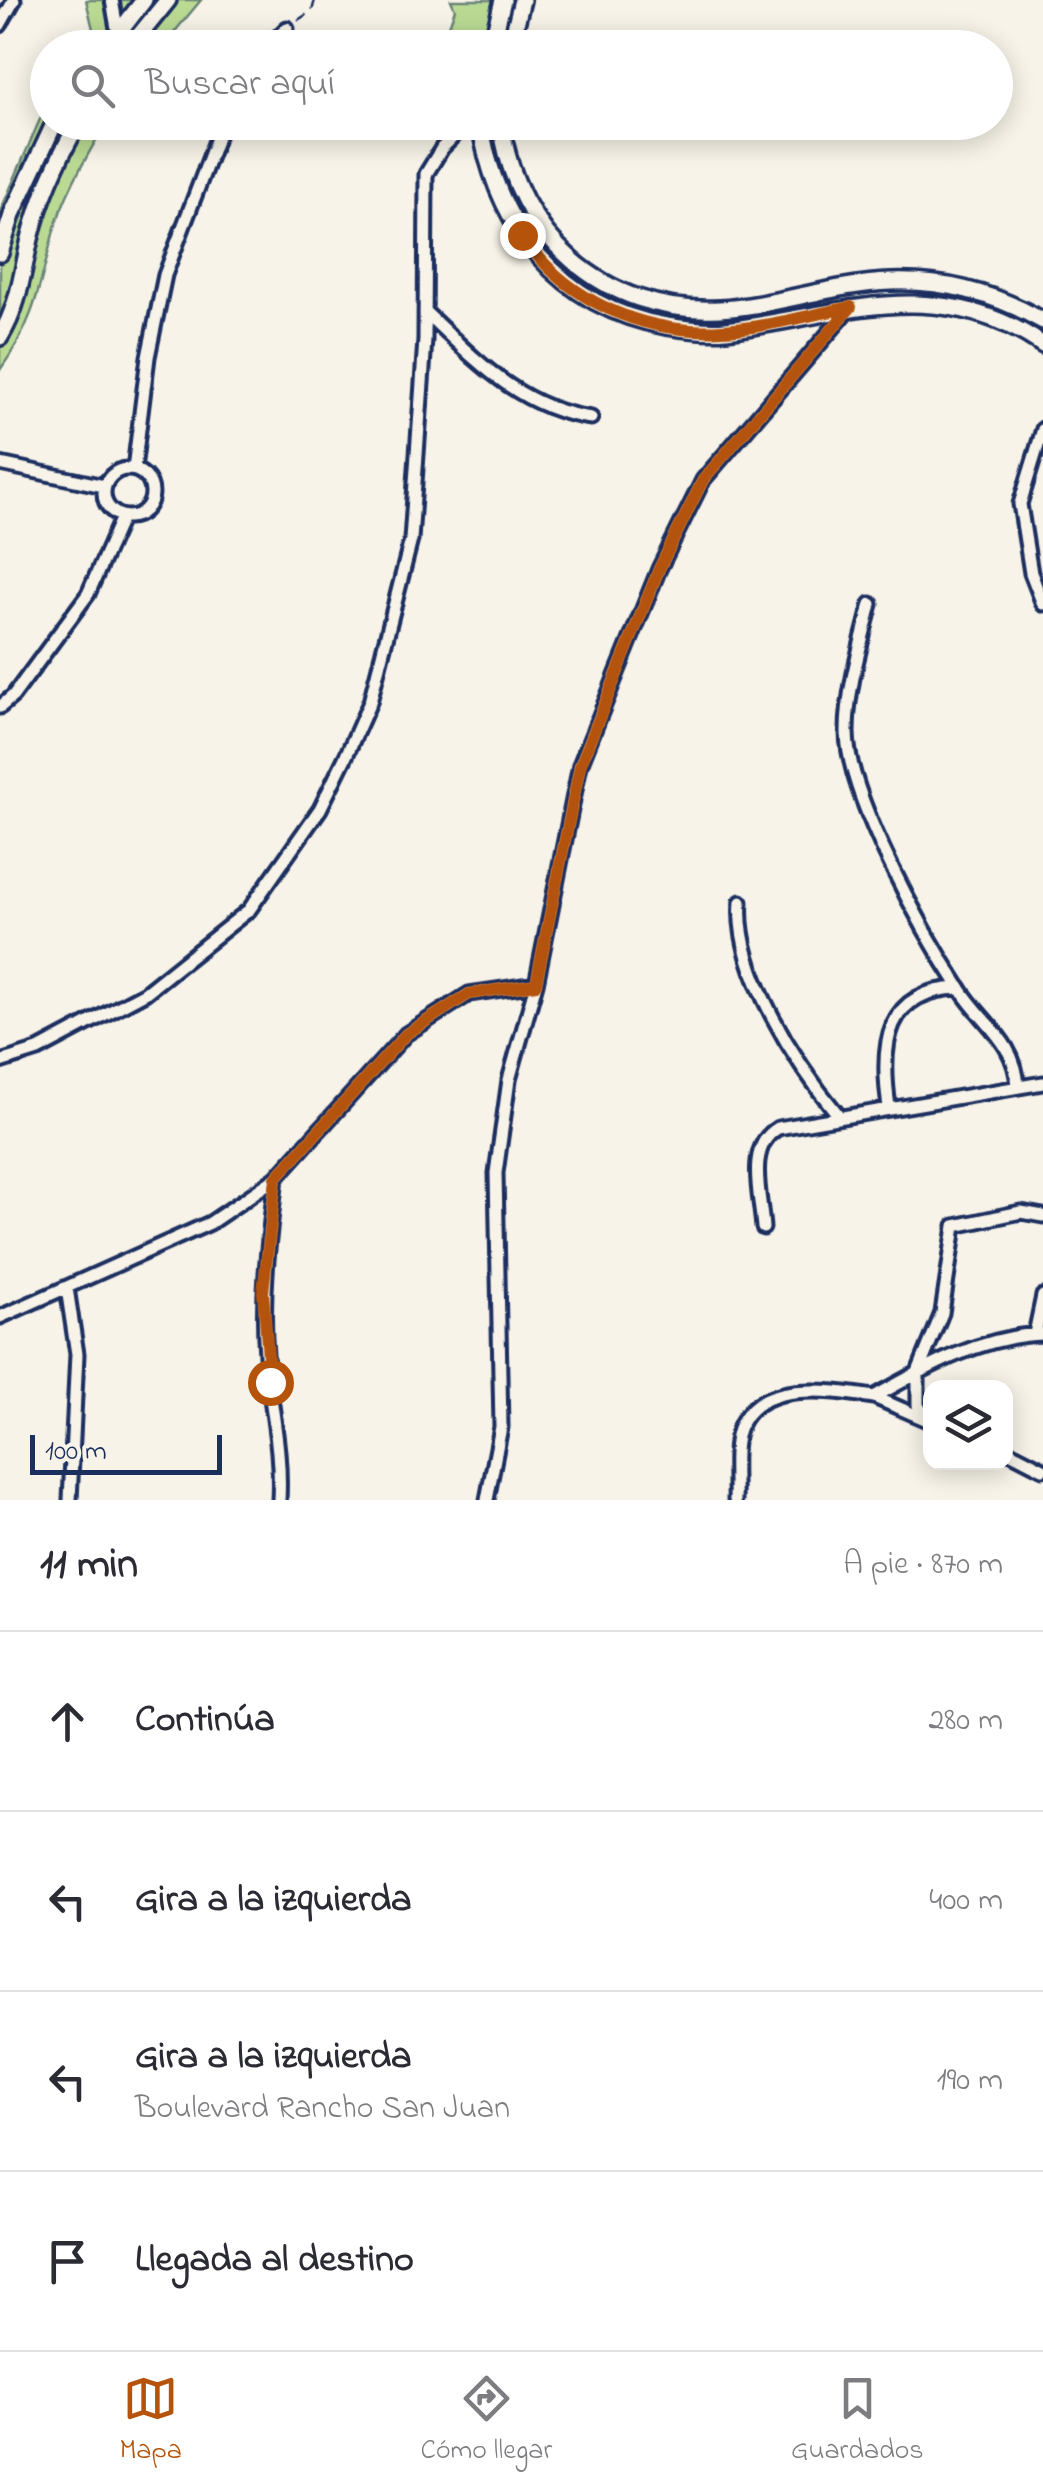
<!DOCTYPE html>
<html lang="es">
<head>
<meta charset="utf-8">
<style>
	:root { --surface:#fff; --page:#f7f7f7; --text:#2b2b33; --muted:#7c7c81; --line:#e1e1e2; --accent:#b45309 }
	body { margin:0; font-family:"Indie Flower",sans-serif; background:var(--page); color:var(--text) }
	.controls { position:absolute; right:30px; bottom:30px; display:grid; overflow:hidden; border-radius:20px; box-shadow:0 5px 25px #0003 }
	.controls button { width:90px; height:90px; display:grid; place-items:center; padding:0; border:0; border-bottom:2px solid var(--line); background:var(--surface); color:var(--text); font:50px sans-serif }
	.scale { position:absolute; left:30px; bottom:25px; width:192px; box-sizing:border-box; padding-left:10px; border:5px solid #1b2f5e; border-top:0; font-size:28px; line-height:35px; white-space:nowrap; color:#1b2f5e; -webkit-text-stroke:8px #f7f3e8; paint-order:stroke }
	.stop { position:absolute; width:30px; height:30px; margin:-22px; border:8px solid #b45309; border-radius:50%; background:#fff }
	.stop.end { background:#b45309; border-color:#fff; box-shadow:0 2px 10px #0008 }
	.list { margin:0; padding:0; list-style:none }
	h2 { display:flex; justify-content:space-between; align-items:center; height:130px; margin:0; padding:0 40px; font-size:42px }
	h2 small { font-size:32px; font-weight:400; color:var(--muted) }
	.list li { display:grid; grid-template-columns:65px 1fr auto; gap:30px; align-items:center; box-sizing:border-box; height:180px; padding:0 40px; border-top:2px solid var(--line) }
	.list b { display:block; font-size:38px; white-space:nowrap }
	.list p { margin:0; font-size:32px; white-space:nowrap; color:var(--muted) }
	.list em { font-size:32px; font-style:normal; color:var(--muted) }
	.icon { flex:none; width:55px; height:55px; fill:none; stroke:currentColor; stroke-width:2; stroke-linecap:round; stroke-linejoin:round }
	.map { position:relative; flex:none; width:1043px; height:1500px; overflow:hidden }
	.search { position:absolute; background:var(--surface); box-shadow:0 5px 25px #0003; left:30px; right:30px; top:30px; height:110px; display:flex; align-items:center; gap:25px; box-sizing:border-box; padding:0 35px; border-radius:55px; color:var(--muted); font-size:38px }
	.sheet { height:850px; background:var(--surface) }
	nav { display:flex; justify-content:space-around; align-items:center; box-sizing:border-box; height:140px; border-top:2px solid var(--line); background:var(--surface); font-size:28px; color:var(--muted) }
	nav a { display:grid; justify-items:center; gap:5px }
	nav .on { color:var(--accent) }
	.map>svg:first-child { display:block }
</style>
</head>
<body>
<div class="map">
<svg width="1043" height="1500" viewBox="0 0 1043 1500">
	<rect width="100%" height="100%" fill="#f7f3e8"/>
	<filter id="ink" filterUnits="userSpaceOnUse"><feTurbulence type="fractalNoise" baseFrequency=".01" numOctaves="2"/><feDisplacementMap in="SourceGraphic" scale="20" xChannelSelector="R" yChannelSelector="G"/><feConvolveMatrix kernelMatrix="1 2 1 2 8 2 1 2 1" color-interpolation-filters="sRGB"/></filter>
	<g filter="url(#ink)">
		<path fill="#bada93" stroke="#6a8478" stroke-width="2.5" d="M86,0H201L162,47L84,48L93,29Z
			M451,0H503L491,47L441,48L455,9Z
			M47,103L48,122L106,123C86,158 64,194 53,234C39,288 34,323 0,370V212Z"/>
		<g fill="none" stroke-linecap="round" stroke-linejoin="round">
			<defs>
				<path id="street" d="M112,0L118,34
					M0,25L14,0
					M267,48L287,28
					M425,312C476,360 519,408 591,418
					M1043,429L1020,504L1031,573L1043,604
					M0,464L104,486
					M134,469L148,357L165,275L223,122
					M104 493a24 24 0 1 1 48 0a24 24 0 1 1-48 0Z
					M871,604C861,645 847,689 847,732C847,796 925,935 961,990C983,1024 1016,1042 1018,1087
					M0,707L13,696L88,594L122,517
					M741,902C735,970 796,1064 839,1116
					M0,1062L38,1050L145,993L249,910L320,809L346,756L370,702L411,540L425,340L426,174L442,148L468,122
					M889,1107C880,1044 885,990 960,988
					M276,1178C269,1237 261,1295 266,1355C270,1406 282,1448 279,1500
					M763,1228C761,1195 745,1147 778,1128L1043,1083
					M67,1288L77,1354L70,1500
					M0,1317L210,1223L276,1178L406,1034L469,994L536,984
					M1035,1334L1043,1296
					M926,1419L918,1405V1372L942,1313L955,1226L1021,1212L1043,1216
					M927,1420L874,1397C927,1367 981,1336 1043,1334
					M1006,1450L1043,1469
					M487,1500L501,1427L496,1173L509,1080L536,984L580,765L659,569L703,480L851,307
					M735,1500C736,1479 732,1449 739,1429C757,1378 834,1391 874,1397"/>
				<path id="secondary" d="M107,48L144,0
					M129,48L168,0
					M491,48L503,0
					M510,48L522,0
					M480,122C496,226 559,307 666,326C685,329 707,332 726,330C839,316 938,272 1043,345
					M501,122C515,235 604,315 719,309C775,306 833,284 891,282C945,280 996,294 1043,321
					M0,253L13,212L55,122
					M0,337C19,306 22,273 30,239C40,199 58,158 79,122"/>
			</defs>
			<use href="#street" stroke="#1b2f5e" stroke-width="19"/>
			<use href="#secondary" stroke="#1b2f5e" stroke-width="22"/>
			<path stroke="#1b2f5e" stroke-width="2.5" stroke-dasharray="10 8" stroke-linecap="butt" d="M298,20L312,11L315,0"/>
			<use href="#street" stroke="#f7f3e8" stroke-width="11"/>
			<use href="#secondary" stroke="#f7f3e8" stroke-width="15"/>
		</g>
	</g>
	<g fill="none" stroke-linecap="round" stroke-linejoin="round" filter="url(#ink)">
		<path stroke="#b45309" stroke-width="12" d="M270,1382L263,1292L276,1178L406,1034L469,994L536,984L580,766L659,569L703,480L851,307C809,315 764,328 722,330C644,335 565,301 522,235"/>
	</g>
</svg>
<div class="controls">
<button><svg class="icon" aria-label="layers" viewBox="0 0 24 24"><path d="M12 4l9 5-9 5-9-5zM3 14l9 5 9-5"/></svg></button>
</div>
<div class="scale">100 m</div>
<div class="stop" style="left:270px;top:1382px"></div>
<div class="stop end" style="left:522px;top:235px"></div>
<div class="search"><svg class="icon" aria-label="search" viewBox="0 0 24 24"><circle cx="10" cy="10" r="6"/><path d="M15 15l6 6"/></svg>Buscar aquí</div>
</div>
<section class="sheet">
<h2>11 min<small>A pie · 870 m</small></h2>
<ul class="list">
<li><svg class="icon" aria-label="ahead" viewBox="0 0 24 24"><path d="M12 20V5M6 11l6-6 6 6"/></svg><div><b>Continúa</b></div><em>280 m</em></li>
<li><svg class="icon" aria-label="left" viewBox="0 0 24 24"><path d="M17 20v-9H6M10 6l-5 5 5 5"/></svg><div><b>Gira a la izquierda</b></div><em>400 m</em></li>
<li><svg class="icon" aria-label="left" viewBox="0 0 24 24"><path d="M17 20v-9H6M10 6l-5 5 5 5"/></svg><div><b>Gira a la izquierda</b><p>Boulevard Rancho San Juan</p></div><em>190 m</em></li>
<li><svg class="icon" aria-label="arrive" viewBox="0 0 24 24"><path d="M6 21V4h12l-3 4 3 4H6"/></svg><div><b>Llegada al destino</b></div></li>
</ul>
</section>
<nav>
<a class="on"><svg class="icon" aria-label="map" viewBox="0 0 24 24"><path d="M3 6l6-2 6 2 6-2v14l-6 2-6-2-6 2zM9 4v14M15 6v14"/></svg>Mapa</a>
<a><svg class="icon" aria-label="directions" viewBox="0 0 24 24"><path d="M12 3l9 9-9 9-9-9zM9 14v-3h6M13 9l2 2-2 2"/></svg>Cómo llegar</a>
<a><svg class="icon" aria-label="saved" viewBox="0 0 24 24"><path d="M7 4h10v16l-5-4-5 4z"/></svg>Guardados</a>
</nav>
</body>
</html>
